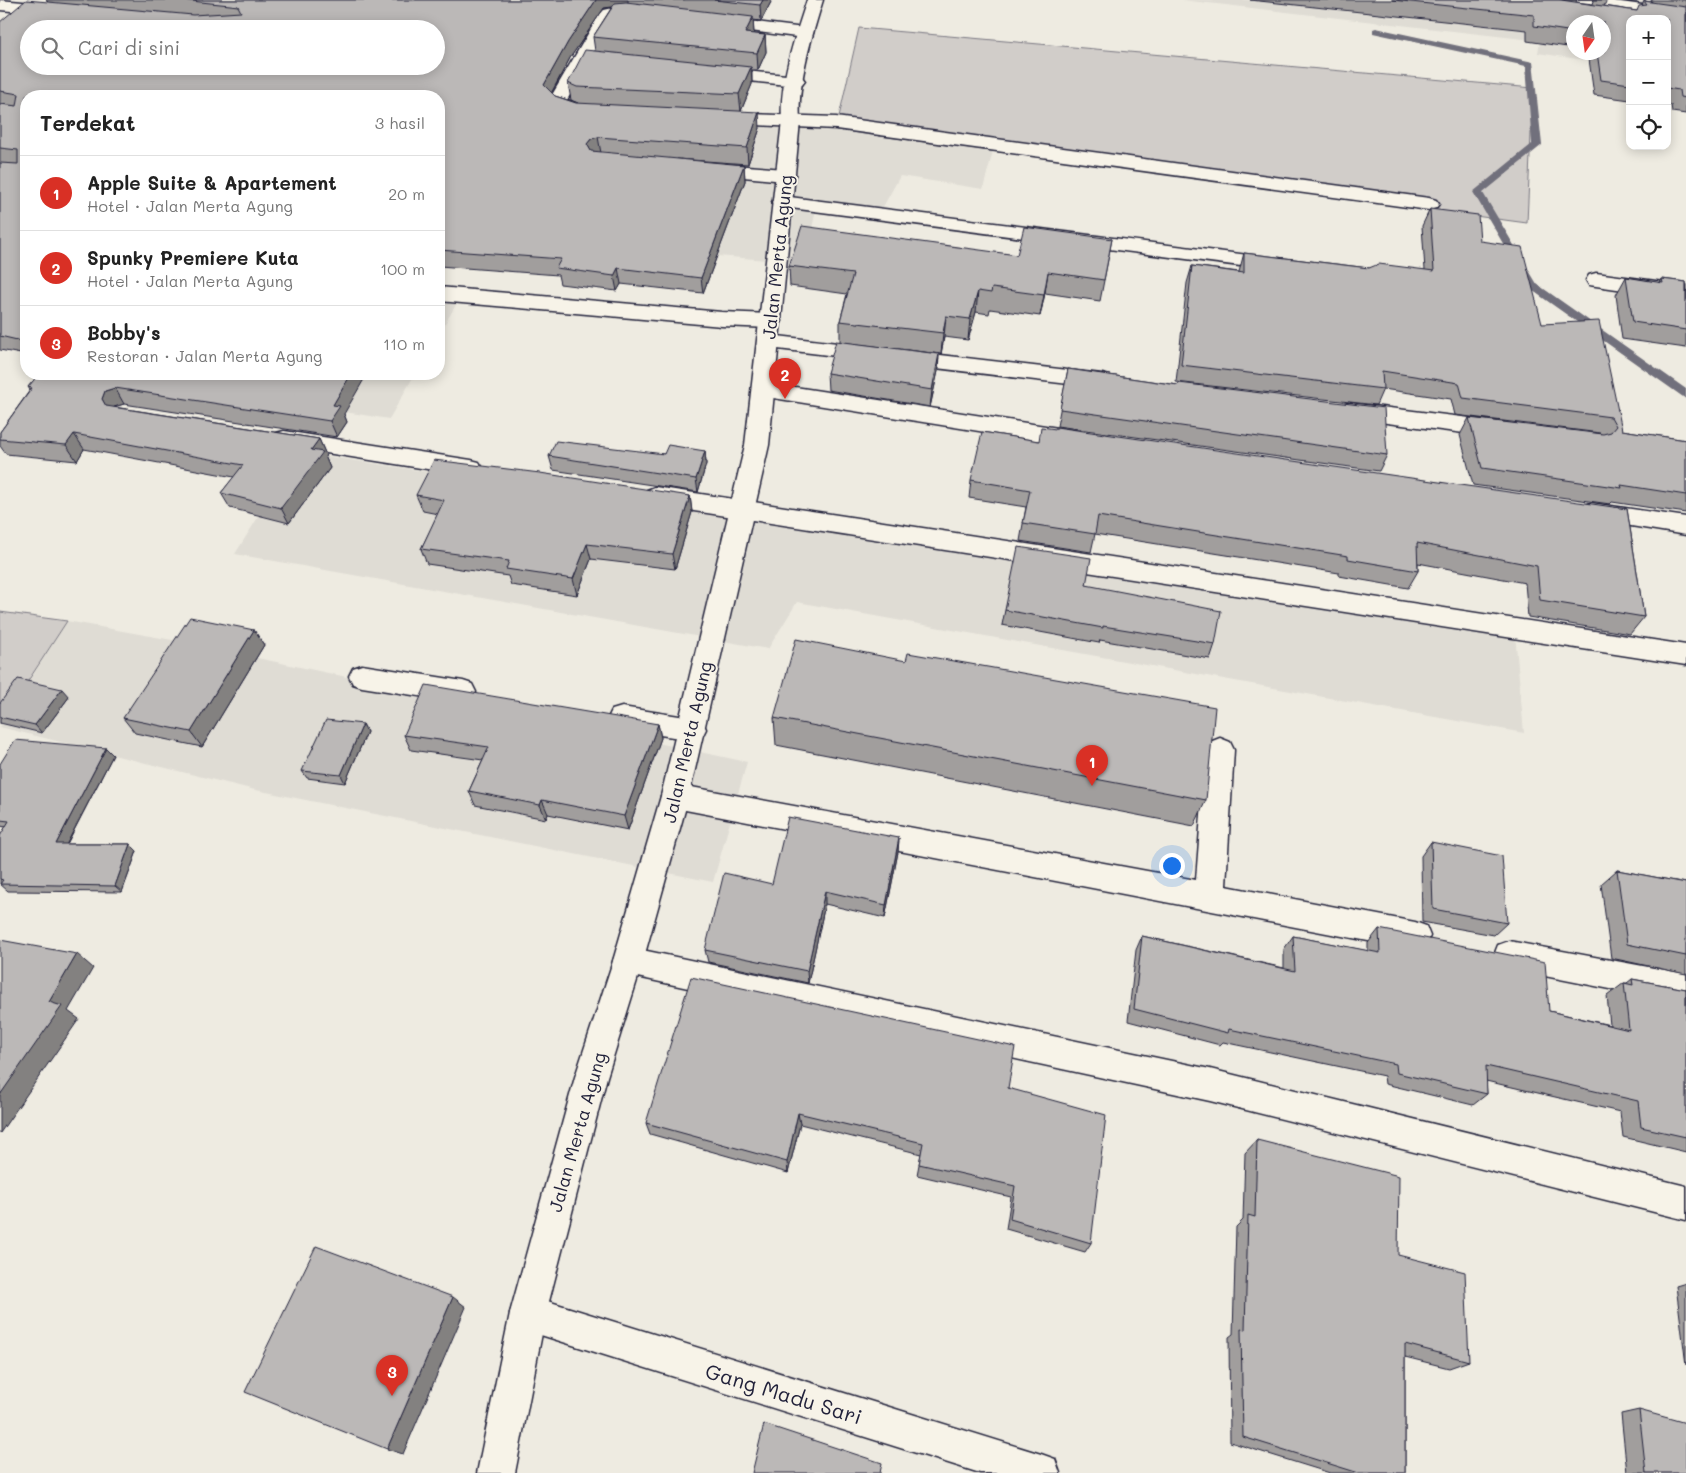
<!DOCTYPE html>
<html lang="id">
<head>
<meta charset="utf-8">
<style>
	:root { --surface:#fff; --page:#f2f2f2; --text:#222; --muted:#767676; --line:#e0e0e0; --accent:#d93025 }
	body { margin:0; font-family:Mali,sans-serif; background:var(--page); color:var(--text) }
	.controls { position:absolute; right:15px; top:15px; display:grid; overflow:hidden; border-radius:10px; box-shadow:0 2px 12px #0003 }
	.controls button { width:45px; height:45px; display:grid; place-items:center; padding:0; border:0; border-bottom:1px solid var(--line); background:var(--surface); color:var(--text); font:25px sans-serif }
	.compass { position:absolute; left:1566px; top:15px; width:45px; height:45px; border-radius:50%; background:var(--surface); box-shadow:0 2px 12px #0003; rotate:193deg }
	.you { position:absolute; left:1171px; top:865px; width:18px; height:18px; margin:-12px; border:4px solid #fff; border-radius:50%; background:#1a73e8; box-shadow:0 0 0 8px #1a73e833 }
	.badge { display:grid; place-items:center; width:32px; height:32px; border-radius:50%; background:var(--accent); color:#fff; font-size:16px; font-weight:700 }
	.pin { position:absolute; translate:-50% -41px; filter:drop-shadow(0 1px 2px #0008) }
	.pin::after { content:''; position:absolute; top:26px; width:18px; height:15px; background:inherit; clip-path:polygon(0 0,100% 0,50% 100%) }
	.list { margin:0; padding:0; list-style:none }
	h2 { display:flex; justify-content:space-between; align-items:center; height:65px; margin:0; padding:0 20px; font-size:21px }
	h2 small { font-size:16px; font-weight:400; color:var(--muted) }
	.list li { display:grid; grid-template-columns:32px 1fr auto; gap:15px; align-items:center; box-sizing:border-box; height:75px; padding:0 20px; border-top:1px solid var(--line) }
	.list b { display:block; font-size:19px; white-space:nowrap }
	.list p { margin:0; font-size:16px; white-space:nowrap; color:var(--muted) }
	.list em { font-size:16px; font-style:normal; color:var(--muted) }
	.icon { flex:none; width:28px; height:28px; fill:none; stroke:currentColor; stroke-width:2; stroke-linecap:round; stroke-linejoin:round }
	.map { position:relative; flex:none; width:1686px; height:1473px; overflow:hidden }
	.search { position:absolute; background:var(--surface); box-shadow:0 2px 12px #0003; left:20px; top:20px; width:425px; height:55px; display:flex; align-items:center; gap:12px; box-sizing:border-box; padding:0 18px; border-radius:28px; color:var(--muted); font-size:19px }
	.panel { position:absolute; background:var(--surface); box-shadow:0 2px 12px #0003; left:20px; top:90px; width:425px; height:290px; border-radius:20px }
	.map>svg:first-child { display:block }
</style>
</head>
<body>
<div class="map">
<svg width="1686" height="1473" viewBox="0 0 1686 1473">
	<rect width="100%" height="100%" fill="#eeebe1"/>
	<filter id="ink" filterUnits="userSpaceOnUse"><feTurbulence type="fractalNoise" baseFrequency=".02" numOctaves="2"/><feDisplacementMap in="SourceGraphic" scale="10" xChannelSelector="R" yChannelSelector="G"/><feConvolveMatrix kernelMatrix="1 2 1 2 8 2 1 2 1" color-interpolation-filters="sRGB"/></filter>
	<g filter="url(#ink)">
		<path fill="#dfdcd4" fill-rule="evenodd" d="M1182,0H1686L1667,19H1630V67L1538,53L1540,41ZM1574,22H1604V52H1574Z
			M727,123L836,130L993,151L983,189L900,176L878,216L816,209L805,263L669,252Z
			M439,300L457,303L439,334Z
			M104,374H415L389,419Z
			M299,452L801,529L923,534L1515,634L1524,733L797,602L768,649L235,554Z
			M67,621L178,641L747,762L713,882L251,789L0,727Z"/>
		<path fill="#d1cdc9" stroke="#7a7882" d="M859,28L1533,88L1527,223L836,130Z
			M0,612L67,621L0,724Z"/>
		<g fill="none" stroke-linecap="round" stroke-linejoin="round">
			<path fill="#716f7b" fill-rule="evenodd" d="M1376,28L1533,62L1542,145L1483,193L1537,284L1686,389V399L1529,288L1473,192L1532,144L1526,66L1373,33V29Z"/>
			<defs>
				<path id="minor" d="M0,0L56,5L62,6L64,10L62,14L56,15L0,10Z
					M617,7L623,8L625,12L612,22L567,100L594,107L597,111L594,115C581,118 554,114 549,100L599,15L604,10Z
					M717,17L804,28L810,29L813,33L810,37L804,38L711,26L708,22L711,18Z
					M716,68L796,76L802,77L805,81L802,85L796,86L710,77L707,73L710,69Z
					M723,113L836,117L1429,198L1436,200L1439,204L1436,208L1429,210L836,129L716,123L714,119L716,115Z
					M707,163L785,169L792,171L795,175L792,179L785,181L700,173L697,169L700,165Z
					M782,196L1279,259L1286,260L1289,265L1286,270L1279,271L775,206L772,202L775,198Z
					M1596,273L1686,285V299L1589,285L1586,280L1589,275Z
					M439,287L722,312L771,314L779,316L782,321L779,326L771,328L722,326L439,301Z
					M769,335L1102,374L1110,376L1113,381L1110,386L1102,388L761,347L758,342L761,337Z
					M763,382L1078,431L1086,433L1090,439L1086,445L1078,447L755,395L752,390L755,385Z
					M1349,403L1502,422L1510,424L1514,430L1510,436L1502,438L1341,417L1338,411L1341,405Z
					M284,431L471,460L479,462L483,468L479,474L471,476L276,445L272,439L276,433Z
					M655,487L1686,645V665L655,505L647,502L643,496L647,490Z
					M1591,503L1686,517V535L1582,518L1579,512L1582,506Z
					M362,665L463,681L472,684L476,692L472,700L463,703L362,687L353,684L349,676L353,668Z
					M622,707L692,718L702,721L706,729L702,737L692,740L622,729L612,726L608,718L612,710Z
					M1220,738L1230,742L1234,750L1226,886L1415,922L1426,926L1430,936L1426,946L1415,950L675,808L665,805L661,796L665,787L675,784L1196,880L1206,750L1210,742Z
					M1509,941L1686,974V1004L1509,969L1498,965L1494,955L1498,945Z
					M628,947L1210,1069L1686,1186V1220L1210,1101L628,975L617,971L613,961L617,951Z
					M528,1295L1041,1454L1055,1459L1060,1473H980L528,1331L515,1326L510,1313L515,1300Z"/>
				<path id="tertiary" d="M807,0H823C812,36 797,84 800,121L769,445L689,796L643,961L607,1077L546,1313L515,1473H477L510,1313L575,1077L613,961L661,796L745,445L782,121C779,83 795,36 807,0Z"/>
				<path id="secondary" d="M1561,0H1606L1686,11V21L1569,5L1563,4Z"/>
			</defs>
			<use href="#minor" stroke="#22223b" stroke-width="3"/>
			<use href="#tertiary" stroke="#22223b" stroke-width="3"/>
			<use href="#secondary" stroke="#22223b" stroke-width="3"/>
			<use href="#minor" fill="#f7f3e8" fill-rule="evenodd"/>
			<use href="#tertiary" fill="#f7f3e8" fill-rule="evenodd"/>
			<use href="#secondary" fill="#f7f3e8" fill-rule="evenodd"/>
		</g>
		<path fill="#a19e9d" stroke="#22223b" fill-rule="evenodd" d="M46,0H772L761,21L753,20L754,34L765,35L766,52L758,70H752V84L741,111L760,128L748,164L677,159L744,165L745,181L703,293L621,284L617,291L560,284L558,275L439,266V96H26V355L0,350V22L48,2ZM612,7L593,37L595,51L568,83L571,100L578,103L555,96L552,93L570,58L604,8Z
			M1250,0H1577L1576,2L1593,4L1594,1L1593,0H1638L1637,2L1607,0L1604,6L1637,11L1642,6L1644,1L1652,2L1651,0H1686V114L1672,112L1671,105H1667V19H1630V100L1594,95L1588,52H1604V22H1574V48L1527,41V30Z
			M1430,209L1480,241L1542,324L1622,430L1686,440V513L1612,502L1610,504L1473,485L1460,435L1469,418L1601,434L1600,433L1455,415L1451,399L1383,389L1376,405L1176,382L1187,283L1192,266L1239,272L1244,253L1369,268L1425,270L1422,226Z
			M1112,239L1100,301L1045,293L1040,316L990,309L989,314L976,312L968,340L944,337L941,354L848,343L939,354L938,371L930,407L828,390L827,373L840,342V321L847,294L790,286L789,266L1017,255Z
			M1626,277L1660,283L1662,279L1686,282V348L1622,339L1616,295Z
			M1068,369L1178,385L1387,455L1379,471L1057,426Z
			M39,374L344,414L347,422L337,437L124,404L114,407L319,439L326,455L325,456L330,468L289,523L230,508L221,493L234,477L84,449L77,461L6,454L0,446V432L30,390L28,387Z
			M1039,441L1627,509L1644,617L1630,634L1528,617L1525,583L1418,563V571L1408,588L1339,576V573L1095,534L1091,552L1020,541L1026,507L969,498L971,480Z
			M705,451L706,464L698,492L553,470L549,456L664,454Z
			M416,495L690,496L692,512L675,569L591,559L577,595L511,585L508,576L427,564L421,549L438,514L423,511Z
			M1086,585L1215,644L1210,659L1100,640L1099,643L1002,625L1005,610Z
			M254,630L264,645L202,747L135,733L123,718Z
			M906,661L1206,800L1194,826L776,745L774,718Z
			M69,697L42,733L0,723V717Z
			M363,724L367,732L345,783L307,778L302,771Z
			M658,724L661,738L628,830L548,814L546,819L475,805L469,791L483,760L411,750L404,735Z
			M106,748L113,755L67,844H130L137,851L122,892L8,891L0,884V836L6,827L0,826V764Z
			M899,838L898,852L885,918L825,904L808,983L708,962L705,950L772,884Z
			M1431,842L1507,923L1494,935L1422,922L1421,856Z
			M1617,870L1686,883V974L1611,958L1601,884Z
			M1379,929L1549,1011L1610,1025L1607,996L1624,983H1627L1632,979L1686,989V1152L1623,1137L1620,1112L1486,1081L1487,1094L1473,1105L1385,1084L1384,1076L1223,1042L1220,1045L1128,1021L1136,950L1142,936L1284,968V949L1293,936L1368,951V943Z
			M1008,1088L1091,1243L1085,1252L1006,1229L1011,1197L917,1175L921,1154L800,1124L788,1173L650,1134L646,1123Z
			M1257,1140L1398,1255L1469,1361L1449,1368L1405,1357V1473H1330L1230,1442L1229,1337L1233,1334L1236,1227L1243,1220L1245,1153Z
			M1686,1283V1365L1676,1286Z
			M1639,1410L1686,1473H1627L1621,1414Z"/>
		<path fill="#838180" stroke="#22223b" d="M596,0H628V5L604,8L570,58L547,101L544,85L568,42Z
			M763,0H772L761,21L760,5Z
			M753,17L754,34L745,33Z
			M765,35L766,52L758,70L757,53Z
			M751,67L752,84L741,111L739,94Z
			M759,112L760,128L748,164L747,148Z
			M598,137L601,153L593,155L587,144L591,139Z
			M744,165L745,181L703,293L701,278Z
			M618,268L621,284L617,291L614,276Z
			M1048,272L1045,293L1040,316L1044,295Z
			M978,291L976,312L968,340L970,319Z
			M946,316L944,337L941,354L943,333Z
			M939,354L938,371L930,407L932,390Z
			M351,374H367L344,414L347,422L337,437L330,421L333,405Z
			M115,388L124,404L114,407L111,415L102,399L105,391Z
			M74,434L84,449L77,461L66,445Z
			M319,439L326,455L325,456L330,468L289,523L281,508L311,450Z
			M705,451L706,464L698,492L696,479Z
			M690,496L692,512L675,569L672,554Z
			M587,544L591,559L577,595L573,579Z
			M254,630L264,645L202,747L191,732Z
			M62,689L69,697L42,733L35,725Z
			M363,724L367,732L345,783L341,775Z
			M658,724L661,738L628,830L624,816Z
			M106,748L113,755L63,851L56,844Z
			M542,800L548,814L546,819L540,805Z
			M899,838L898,852L885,918L886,905Z
			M130,844L137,851L122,892L115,886Z
			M825,891V904L808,983L807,971Z
			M77,954L93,968L68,1011L79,1019L0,1133V1095L49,1002Z
			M798,1113L800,1124L788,1173L787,1162Z
			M453,1297L466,1307L403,1454L387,1449Z"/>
		<path fill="#bbb8b7" stroke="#22223b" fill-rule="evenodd" d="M26,0L193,15L241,12L238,6L230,5L181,0H596L568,42L544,85L555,96L576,103L759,112L747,148L598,137L591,139L587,144L591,151L744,165L701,278L618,268L614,276L556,268L561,259L439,250V96H26V342L0,336V163L18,164V150L0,148V104L17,106L19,94L0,91V22ZM29,29H436V66H29Z
			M714,0H763L760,5Z
			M1392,0H1561L1637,11L1639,6L1647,5L1644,1L1686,7V98L1680,97L1679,90L1667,88V19H1630V84L1601,80L1597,52H1604V22H1574V32L1534,26V15Z
			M626,2L753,17L745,33L765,35L757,53L593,37L615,3Z
			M585,50L751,67L739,94L577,87L568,83Z
			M1430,209L1478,215L1480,241L1522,247L1542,324L1599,321L1622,430L1686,440V495L1621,485L1622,488L1482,468L1469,418L1603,434L1611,432L1616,426L1611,417L1463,398L1459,383L1382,371L1383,389L1181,365L1192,266L1244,273V253L1369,268L1379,264L1434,271Z
			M802,226L1017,255L1024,227L1112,239L1104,280L1048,272L1044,295L992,288L991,293L978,291L970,319L946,316L943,333L840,321L853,274L789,266Z
			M1626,277L1663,283L1662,279L1686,282V330L1633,322Z
			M836,341L939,354L932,390L827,373Z
			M1068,369L1178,385L1179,383L1384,408L1387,455L1060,409Z
			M39,374H351L333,405L340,406L330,421L115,388L105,391L102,399L106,406L319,439L311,450L323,452L281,508L221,493L243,465L74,434L66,445L0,439V432L32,388L28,387Z
			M1041,427L1056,429V427L1627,509L1644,617L1540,600L1537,566L1417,543L1418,571L1348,559V556L1098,516L1095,534L1023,523L1030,490L971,480L982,432L1039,441Z
			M556,441L664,454L668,445L705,451L696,479L549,456Z
			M434,460L540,473L690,496L672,554L587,544L573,579L506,569L509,561L421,549L444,500L416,495Z
			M1018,547L1091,558L1086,585L1221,611L1215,644L1103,626V628L1005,610Z
			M190,617L254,630L191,732L123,718Z
			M796,639L906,661L908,653L1215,707L1206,800L774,718Z
			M18,679L62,689L35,725L0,717V703Z
			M426,685L658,724L624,816L542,800L540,805L469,791L489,747L404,735Z
			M326,720L363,724L341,775L302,771Z
			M15,740L106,748L56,844H130L115,886L0,884L3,880L0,879V836L9,821L0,820V764Z
			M788,817L899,838L886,905L825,891L807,971L705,950L724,873L772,884Z
			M1431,842L1502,856L1507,923L1433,909Z
			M1617,870L1686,883V956L1627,944Z
			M1379,929L1545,962L1549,1011L1629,1030L1624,983L1633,985L1632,979L1686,989V1137L1641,1127L1638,1101L1486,1066L1487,1094L1397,1073L1396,1064L1229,1029L1228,1033L1134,1009L1142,936L1295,971L1293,936L1380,953Z
			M0,940L77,954L49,1002L62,1006L0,1095Z
			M691,977L1015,1047L1008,1088L1106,1115L1091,1243L1010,1219L1015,1186L919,1164L923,1143L798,1113L787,1162L646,1123Z
			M1257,1140L1399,1176L1398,1255L1465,1272L1469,1361L1405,1344V1473H1359L1243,1437L1241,1329L1245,1330L1248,1215L1255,1217Z
			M316,1246L453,1297L387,1449L245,1392Z
			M1639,1410L1686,1423V1473H1646Z
			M764,1424L882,1463L880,1473H752Z"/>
	</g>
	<g text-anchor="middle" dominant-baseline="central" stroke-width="4" stroke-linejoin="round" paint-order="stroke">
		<g font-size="18" fill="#22223b" stroke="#f7f3e8">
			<text transform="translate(777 257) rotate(-84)">Jalan Merta Agung</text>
			<text transform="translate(687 742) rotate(-77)">Jalan Merta Agung</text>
			<text transform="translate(577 1132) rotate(-74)">Jalan Merta Agung</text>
		</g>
		<g font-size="21" fill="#22223b" stroke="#f7f3e8">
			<text transform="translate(784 1393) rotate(17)">Gang Madu Sari</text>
		</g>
	</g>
</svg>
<div class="controls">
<button>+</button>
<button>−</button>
<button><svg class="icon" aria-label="locate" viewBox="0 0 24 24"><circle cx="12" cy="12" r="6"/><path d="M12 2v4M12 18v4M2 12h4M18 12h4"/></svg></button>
</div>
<svg class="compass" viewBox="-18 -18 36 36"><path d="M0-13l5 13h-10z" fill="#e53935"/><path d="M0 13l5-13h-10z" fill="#767676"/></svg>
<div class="you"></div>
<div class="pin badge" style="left:1092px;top:786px">1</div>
<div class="pin badge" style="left:785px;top:399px">2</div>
<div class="pin badge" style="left:392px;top:1396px">3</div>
<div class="search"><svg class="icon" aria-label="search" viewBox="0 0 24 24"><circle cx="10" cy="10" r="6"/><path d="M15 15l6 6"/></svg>Cari di sini</div>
<section class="panel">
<h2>Terdekat<small>3 hasil</small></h2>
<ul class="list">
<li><span class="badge">1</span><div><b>Apple Suite &amp; Apartement</b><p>Hotel · Jalan Merta Agung</p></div><em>20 m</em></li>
<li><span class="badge">2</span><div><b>Spunky Premiere Kuta</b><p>Hotel · Jalan Merta Agung</p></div><em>100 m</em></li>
<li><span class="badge">3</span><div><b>Bobby's</b><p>Restoran · Jalan Merta Agung</p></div><em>110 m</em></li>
</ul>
</section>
</div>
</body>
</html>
